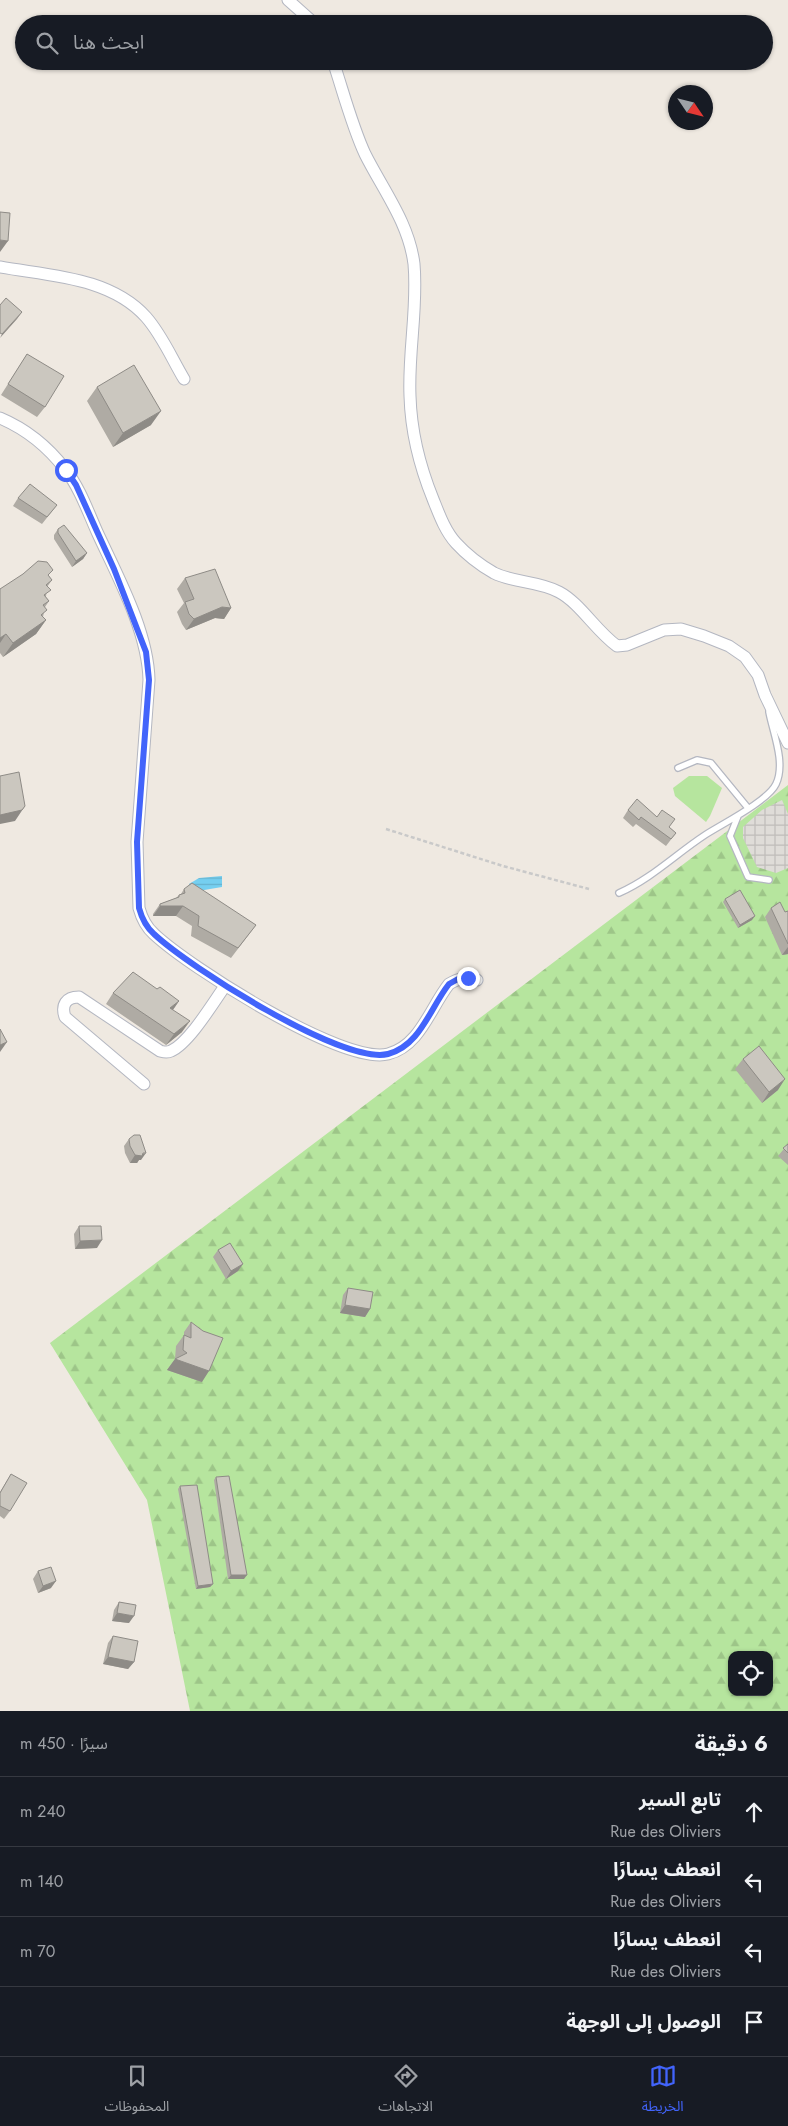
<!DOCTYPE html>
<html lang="ar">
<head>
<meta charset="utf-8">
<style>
	:root { --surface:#171b24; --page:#242831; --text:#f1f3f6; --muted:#9ea1a6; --line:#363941; --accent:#4264fb }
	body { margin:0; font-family:Jost,"Noto Sans Arabic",sans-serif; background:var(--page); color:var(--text); direction:rtl }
	.controls { position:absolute; right:15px; bottom:15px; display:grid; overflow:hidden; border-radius:10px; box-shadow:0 1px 4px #0004 }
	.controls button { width:45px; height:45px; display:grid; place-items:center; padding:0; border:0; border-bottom:1px solid var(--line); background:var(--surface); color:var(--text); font:25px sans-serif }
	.compass { position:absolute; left:668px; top:85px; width:45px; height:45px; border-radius:50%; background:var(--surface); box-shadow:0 1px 4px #0004; rotate:125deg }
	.stop { position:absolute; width:15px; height:15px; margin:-11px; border:4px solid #4264fb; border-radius:50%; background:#fff }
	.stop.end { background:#4264fb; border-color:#fff; box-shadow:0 1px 5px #0008 }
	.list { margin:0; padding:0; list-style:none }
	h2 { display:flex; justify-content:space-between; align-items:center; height:65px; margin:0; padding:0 20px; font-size:21px }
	h2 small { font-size:16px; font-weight:400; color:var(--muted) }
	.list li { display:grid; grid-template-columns:32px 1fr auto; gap:15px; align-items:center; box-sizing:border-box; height:70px; padding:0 20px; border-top:1px solid var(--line) }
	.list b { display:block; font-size:19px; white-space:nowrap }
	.list p { margin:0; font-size:16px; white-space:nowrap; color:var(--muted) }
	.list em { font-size:16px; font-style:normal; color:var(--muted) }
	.icon { flex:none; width:28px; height:28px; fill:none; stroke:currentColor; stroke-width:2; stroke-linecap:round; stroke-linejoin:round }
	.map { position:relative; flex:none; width:788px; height:1711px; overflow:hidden; direction:ltr }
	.search { position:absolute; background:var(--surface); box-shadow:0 1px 4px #0004; left:15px; right:15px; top:15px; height:55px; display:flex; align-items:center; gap:12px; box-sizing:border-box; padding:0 18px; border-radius:28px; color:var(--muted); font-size:19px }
	.sheet { height:345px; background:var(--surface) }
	nav { display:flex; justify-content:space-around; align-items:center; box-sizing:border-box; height:70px; border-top:1px solid var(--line); background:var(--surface); font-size:14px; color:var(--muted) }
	nav a { display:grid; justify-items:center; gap:2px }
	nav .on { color:var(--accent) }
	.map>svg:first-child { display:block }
</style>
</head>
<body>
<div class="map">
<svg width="788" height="1711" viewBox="0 0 788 1711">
	<defs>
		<pattern id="forest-firs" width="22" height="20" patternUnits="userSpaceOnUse" patternTransform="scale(1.25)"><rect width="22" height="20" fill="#b6e59e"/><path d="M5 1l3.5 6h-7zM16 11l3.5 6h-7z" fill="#9dc588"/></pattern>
		<pattern id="plaza-grid" width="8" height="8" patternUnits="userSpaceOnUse" patternTransform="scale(1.25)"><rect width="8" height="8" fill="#dfdcd8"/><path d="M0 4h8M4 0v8" fill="none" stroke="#c0bdba"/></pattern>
		<pattern id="water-rules" width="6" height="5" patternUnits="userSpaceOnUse" patternTransform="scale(1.25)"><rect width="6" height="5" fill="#75cff0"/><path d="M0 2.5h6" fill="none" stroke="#66b2ce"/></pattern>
	</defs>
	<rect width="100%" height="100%" fill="#efe9e1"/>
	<path fill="#b6e59e" d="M689,776H707L722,788L710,816L706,822L675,796L673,788Z"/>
	<path fill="url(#forest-firs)" fill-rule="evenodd" d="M788,785V1711H190L147,1500L50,1343ZM732,1655H769V1692H732Z"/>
	<path fill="url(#plaza-grid)" d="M782,800L788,814V868L776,873L757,867L743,838V827L762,810Z"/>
	<path fill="url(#water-rules)" d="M222,876V887L192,892L189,884L199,878Z"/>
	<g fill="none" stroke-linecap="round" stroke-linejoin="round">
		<defs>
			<path id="lane" d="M678,768L697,760L711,763L748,808
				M738,816L730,836L748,877L769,880
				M619,893C651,879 676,854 705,835C722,824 768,801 776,784C786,763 773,733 769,712"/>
			<path id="street" d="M288,0L315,24
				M333,61C343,91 352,126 365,154C383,190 409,223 414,264C418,308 408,352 410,396C411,431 420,467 433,499C439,514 445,531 456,543C466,554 480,565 494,573C514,583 539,581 559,592C580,603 596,631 617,646L627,645L664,630L681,629L704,636L729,646L745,657L758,675L765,695L788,743
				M0,267C50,276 110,277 146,317C162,335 172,359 184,379
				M0,418C26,429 48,447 65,469C80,488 88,512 98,534C118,577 148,632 149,680L137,842L139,908C142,919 146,927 154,934C189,967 343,1065 388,1054C420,1046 430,1008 449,984C459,978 466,977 477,980
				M144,1084L65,1017C61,1005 66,997 79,997L160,1051C164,1052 167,1053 171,1051C189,1043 213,1003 225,986"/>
		</defs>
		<use href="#lane" stroke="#b4b7c1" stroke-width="8"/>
		<use href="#street" stroke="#b4b7c1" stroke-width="13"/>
		<path stroke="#c9c9c9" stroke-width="2.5" stroke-dasharray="4 2.5" stroke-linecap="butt" d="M386,829L503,866L589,889"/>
		<use href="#lane" stroke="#fff" stroke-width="5.5"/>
		<use href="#street" stroke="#fff" stroke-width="11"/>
	</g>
	<path fill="#afaba4" d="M27,354L45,407L37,417L1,395Z
		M97,387L151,425L113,447L87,401Z
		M18,498L57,505L42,524L13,506Z
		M58,529L87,553L83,559L72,567L54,539V535Z
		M49,576L52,580L47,587L46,597L49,601L45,607L43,617L46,620L36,634L3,657L0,653V589Z
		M185,578L231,608L224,619L215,618L186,630L182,624L177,612L184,603L177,589Z
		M628,810L657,817L676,833L666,846L636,824L633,827L623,818Z
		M184,889L256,925L231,958L191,936L192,926L176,916H153V914L160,904L176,898L179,895L181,894Z
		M725,899L752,920L738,928L723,902Z
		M771,908L785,912L788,911V954L782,955L765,917Z
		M157,989L179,1001L173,1010L182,1032L166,1045L106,1004L113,993Z
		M743,1059L778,1090L762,1103L735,1069Z
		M129,1139L141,1160H139L137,1163H130L125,1153L124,1146Z
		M788,1144V1165L778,1156Z
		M79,1226L97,1248L75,1249L74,1234Z
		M218,1250L238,1271L226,1279L213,1257Z
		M348,1288L370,1309L365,1317L340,1313L343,1295Z
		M191,1322L202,1382L167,1370L175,1359L176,1346L184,1335V1332Z
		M11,1474L10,1511L4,1519L0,1516V1492Z
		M216,1477L244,1579H228L214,1480Z
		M180,1486L213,1584L210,1587L196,1589L178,1489Z
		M38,1571L51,1588L38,1593L33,1579Z
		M119,1602L129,1623L112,1621L114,1610Z
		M113,1636L134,1662L128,1669L103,1664L108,1643Z"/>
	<path fill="#8e8b86" d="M0,240L8,241L0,252Z
		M22,312L17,319L0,338L2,334Z
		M161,411L151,425L113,447L123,433Z
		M87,553L83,559L72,567L76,561Z
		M222,607L231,608L224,619L215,618L186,630L194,619Z
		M46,620L36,634L3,657L13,643Z
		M6,634L0,643V638Z
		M25,806L15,821L0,824V815Z
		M160,906H183L176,916H153Z
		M755,916L752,920L738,928L740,925Z
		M788,947V954L782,955Z
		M179,1001L172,1011L170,1008Z
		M190,1021L182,1032L166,1045L174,1034Z
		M7,1042L0,1052V1045Z
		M785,1079L778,1090L762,1103L769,1092Z
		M146,1153L141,1160H139L137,1163H130L135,1155Z
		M102,1240L97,1248L75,1249L80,1241Z
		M243,1264L238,1271L226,1279L231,1271Z
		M345,1305L370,1309L365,1317L340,1313Z
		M175,1359L209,1371L202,1382L167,1370Z
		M231,1575H247L244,1579H228Z
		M56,1581L51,1588L38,1593L43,1586Z
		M213,1584L210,1587L196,1589L198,1586Z
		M117,1613L134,1616L129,1623L112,1621Z
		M108,1657L134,1662L128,1669L103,1664Z"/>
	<path fill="#cbc7bf" stroke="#8e8b86" d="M0,212L10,213L8,241L0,240Z
		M6,298L22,312L2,334L0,333V305Z
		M27,354L64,376L45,407L8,384Z
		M134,365L161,411L123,433L97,387Z
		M30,484L57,505L47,517L18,498Z
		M64,525L87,553L76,561L58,533V529Z
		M38,561L47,562L53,570L48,575L52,580L46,585L51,590L44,595L49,601L43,605L47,610L41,615L46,620L13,643L6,634L0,638V589L23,574Z
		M215,569L231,608L222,607L194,619L189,614L185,602L194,599L185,578Z
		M19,772L25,806L22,810L0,815V776Z
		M637,799L657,817L662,810L675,819L669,827L676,833L671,839L641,817L639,820L628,810Z
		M192,883L256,925L238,948L198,926L199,916L183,906H160V904L179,897V895L185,893L184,889Z
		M740,890L755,916L740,925L725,899Z
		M780,902L785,912L788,911V944L771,908Z
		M133,972L157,989L160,987L179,1001L170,1008L190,1021L174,1034L113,993Z
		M0,1029L7,1042L0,1045Z
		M759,1046L785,1079L769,1092L743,1059Z
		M134,1135H140L146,1153H143L142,1156L135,1155L130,1146L129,1139Z
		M788,1144V1153L783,1148Z
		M79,1226H101L102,1240L80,1241Z
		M230,1243L243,1264L231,1271L218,1250Z
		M348,1288L373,1292L370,1309L345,1305Z
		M191,1322L203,1331L223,1338L209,1371L175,1359L187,1353L183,1350L184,1335L191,1338Z
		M11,1474L27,1483L10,1511L0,1506V1493Z
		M229,1476L247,1575H231L216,1477Z
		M197,1485L213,1584L198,1586L180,1486Z
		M51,1567L56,1581L43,1586L38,1571Z
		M119,1602L136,1605L134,1616L117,1613Z
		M113,1636L138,1641L134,1662L108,1657Z"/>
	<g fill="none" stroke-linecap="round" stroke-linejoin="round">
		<path stroke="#4264fb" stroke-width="6" d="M66,470L76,485L114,569L146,652L149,680L137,842L139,908C142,919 146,927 154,934C189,967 343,1065 388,1054C420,1046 430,1008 449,984L458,979L468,978"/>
	</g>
</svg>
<div class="controls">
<button><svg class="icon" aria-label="locate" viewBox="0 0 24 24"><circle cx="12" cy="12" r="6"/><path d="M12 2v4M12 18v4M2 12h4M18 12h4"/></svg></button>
</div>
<svg class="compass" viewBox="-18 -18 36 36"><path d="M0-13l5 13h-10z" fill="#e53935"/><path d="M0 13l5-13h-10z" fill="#9ea1a6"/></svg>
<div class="stop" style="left:66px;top:470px"></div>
<div class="stop end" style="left:468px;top:978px"></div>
<div class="search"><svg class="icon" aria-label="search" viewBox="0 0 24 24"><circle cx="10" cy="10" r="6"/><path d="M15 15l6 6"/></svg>ابحث هنا</div>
</div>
<section class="sheet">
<h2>6 دقيقة<small>سيرًا · 450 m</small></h2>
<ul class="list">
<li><svg class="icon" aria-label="ahead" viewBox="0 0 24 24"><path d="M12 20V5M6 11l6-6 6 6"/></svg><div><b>تابع السير</b><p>Rue des Oliviers</p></div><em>240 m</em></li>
<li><svg class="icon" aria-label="left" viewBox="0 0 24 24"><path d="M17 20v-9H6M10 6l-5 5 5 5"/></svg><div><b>انعطف يسارًا</b><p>Rue des Oliviers</p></div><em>140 m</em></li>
<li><svg class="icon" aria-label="left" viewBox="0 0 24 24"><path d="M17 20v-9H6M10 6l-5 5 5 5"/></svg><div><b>انعطف يسارًا</b><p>Rue des Oliviers</p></div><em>70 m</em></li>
<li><svg class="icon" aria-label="arrive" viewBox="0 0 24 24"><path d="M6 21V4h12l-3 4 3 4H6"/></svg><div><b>الوصول إلى الوجهة</b></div></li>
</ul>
</section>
<nav>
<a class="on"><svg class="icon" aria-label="map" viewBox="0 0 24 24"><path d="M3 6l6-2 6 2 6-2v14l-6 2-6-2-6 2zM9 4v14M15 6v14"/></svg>الخريطة</a>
<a><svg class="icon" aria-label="directions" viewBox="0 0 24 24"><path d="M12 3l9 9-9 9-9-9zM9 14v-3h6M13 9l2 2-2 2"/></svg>الاتجاهات</a>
<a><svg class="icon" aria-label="saved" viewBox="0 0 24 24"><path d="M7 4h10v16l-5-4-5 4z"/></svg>المحفوظات</a>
</nav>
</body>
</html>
